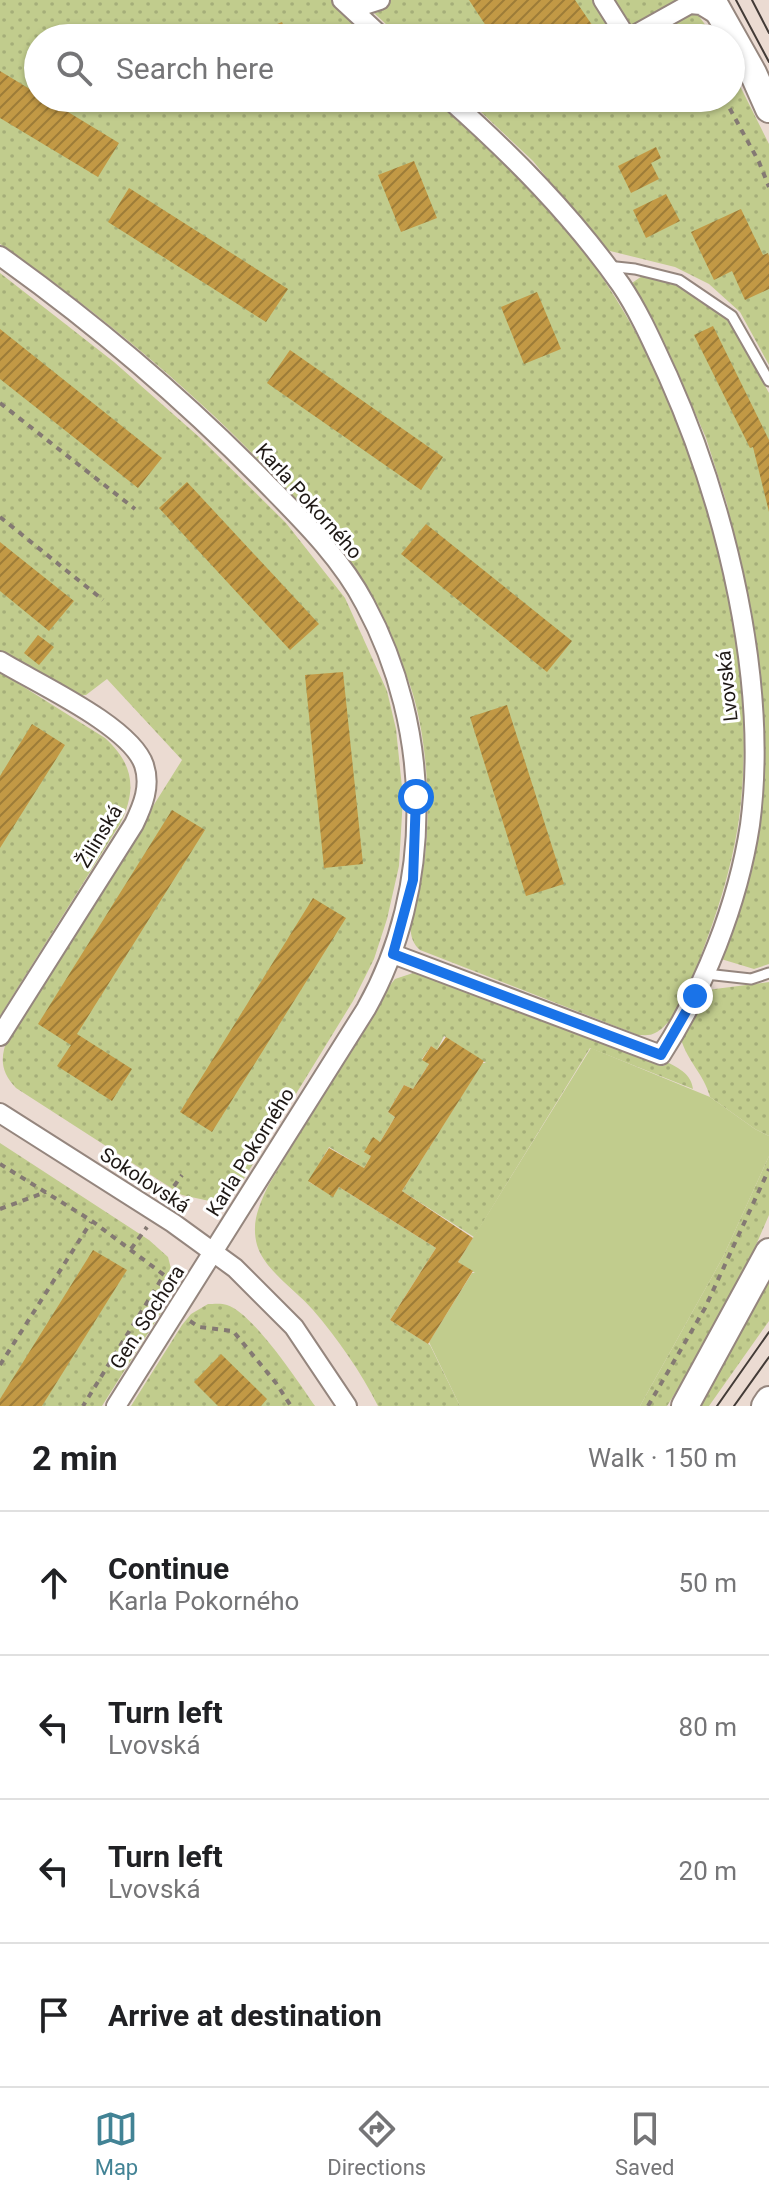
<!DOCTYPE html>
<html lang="en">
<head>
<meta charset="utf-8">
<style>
	:root { --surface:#fff; --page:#f6f6f6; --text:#202124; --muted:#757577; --line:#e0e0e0; --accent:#428395 }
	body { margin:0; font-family:Roboto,sans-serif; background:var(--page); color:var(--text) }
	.stop { position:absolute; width:24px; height:24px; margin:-18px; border:6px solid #1a73e8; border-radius:50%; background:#fff }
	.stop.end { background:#1a73e8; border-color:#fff; box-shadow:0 2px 8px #0008 }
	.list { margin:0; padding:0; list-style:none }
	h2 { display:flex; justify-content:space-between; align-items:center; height:104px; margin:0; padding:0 32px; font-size:34px }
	h2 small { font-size:26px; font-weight:400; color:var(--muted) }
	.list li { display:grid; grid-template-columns:52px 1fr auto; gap:24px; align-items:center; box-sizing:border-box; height:144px; padding:0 32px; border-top:2px solid var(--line) }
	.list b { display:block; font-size:30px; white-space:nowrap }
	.list p { margin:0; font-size:26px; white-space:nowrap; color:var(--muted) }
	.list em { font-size:26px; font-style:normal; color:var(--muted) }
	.icon { flex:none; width:44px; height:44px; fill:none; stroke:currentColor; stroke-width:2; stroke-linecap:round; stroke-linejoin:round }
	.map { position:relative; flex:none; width:769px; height:1406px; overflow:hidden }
	.search { position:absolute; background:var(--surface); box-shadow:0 2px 6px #0004; left:24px; right:24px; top:24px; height:88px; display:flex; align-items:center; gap:20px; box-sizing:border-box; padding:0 28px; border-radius:44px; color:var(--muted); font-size:30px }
	.sheet { height:680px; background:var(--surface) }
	nav { display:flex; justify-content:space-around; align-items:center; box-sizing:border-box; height:112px; border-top:2px solid var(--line); background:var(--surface); font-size:22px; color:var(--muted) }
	nav a { display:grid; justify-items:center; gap:4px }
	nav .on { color:var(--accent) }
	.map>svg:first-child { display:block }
</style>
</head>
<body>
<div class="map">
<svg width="769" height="1406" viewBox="0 0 769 1406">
	<defs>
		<pattern id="grass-dots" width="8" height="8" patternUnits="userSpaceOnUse" patternTransform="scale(2)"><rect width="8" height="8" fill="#c1cc8d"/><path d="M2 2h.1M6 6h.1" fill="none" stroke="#a5ae79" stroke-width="1.8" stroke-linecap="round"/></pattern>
		<pattern id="building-hatch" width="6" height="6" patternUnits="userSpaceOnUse" patternTransform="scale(2)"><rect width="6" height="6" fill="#c29945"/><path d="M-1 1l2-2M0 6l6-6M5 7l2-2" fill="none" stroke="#9d7c38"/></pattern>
	</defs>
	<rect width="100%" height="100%" fill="#ebdbd2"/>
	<path fill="url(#grass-dots)" d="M0,0H331L372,38H38V98H437C488,149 544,198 587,256C694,400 761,632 740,811C735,853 722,899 707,939C697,965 681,1020 655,1033C650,1036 644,1035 638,1035L420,950C399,933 419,893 423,870C432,815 428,738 410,685C399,655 380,614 365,585C355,567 337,550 324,533C239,428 112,321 0,244Z
		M360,0H687L715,38H401Z
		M731,68L769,144V365L740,312L709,284L675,267L606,250L533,161L466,98H731Z
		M0,273L114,362L198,436L286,523L345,598L387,691L396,729L403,797L399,866L387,919L374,959L353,1001L240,1185L214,1202L182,1195L16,1088C0,1071 0,1058 8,1037L182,760L107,679L86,695L74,696L0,652Z
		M645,274C675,281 708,296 728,320C743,339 756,371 769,393V964L754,969L721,959L763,756L762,693L755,639L727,504L706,438L674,364L629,285Z
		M0,672L105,738C134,764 137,790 120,824L0,1016Z
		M416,972L431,975L664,1066L667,1062C680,1069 691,1074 693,1089L590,1048L474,1237L402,1191L482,1063H486L444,1036L437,1050L431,1046L422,1059L429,1064L413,1089L404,1085L388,1112L395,1117L380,1142L373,1138L365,1152L371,1156L364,1168L329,1147L309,1182L333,1196L339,1187L436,1248L390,1320L430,1345L460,1406H378C361,1372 338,1339 313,1310C296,1290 265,1271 257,1245C251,1222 259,1206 268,1186L387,989L395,979Z
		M769,982V1136L755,1129L710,1097C704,1074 687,1061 681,1039L707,990Z
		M0,1143L149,1240L168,1257L174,1280L169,1300L102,1406H0Z
		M769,1156V1215L753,1252L691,1368L667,1406H640L723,1257Z
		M769,1277V1321L709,1406H700Z
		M208,1304C213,1304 222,1303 227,1305C253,1313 299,1383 315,1406H131L182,1325L191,1314Z"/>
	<path fill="#c1cc8d" d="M591,1048L710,1097L755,1129L769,1136V1156L723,1257L640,1406H460L429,1342L472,1273H475L458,1262Z"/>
	<path fill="url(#building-hatch)" d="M469,0H575L601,38H494Z
		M282,22L289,38H244Z
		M0,71L38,94V98H45L119,143L98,177L0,118Z
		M534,98H565L544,112Z
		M656,147L661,158L651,163L659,179L631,193L618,166Z
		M414,161L437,218L401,232L378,175Z
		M129,188L288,289L266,322L108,222Z
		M666,194L680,221L646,238L633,210Z
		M741,209L763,255L768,253L769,256V289L745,300L732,271L714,280L691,232Z
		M537,292L561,349L524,364L501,307Z
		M713,326L769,440V512L753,447L750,448L694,335Z
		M0,329L162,458L138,488L0,379Z
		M290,350L443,457L421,490L267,383Z
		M187,482L319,624L290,650L159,508Z
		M426,524L572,641L547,672L401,554Z
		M0,542L74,601L49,631L0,591Z
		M38,635L54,647L39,665L24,653Z
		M343,672L363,864L324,868L305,675Z
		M507,705L564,884L526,896L470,717Z
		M32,724L65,745L0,848V776Z
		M172,810L205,830L77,1034L132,1069L112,1101L57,1066L71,1045L38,1024Z
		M313,898L346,918L212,1132L180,1112Z
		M446,1037L484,1061L402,1191L473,1238L458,1262L473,1271L428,1344L390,1320L436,1248L339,1187L333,1197L308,1181L329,1148L364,1168L371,1156L364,1152L373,1137L380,1142L395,1117L388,1112L404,1085L413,1089L429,1064L422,1060L431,1046L437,1050Z
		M93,1250L127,1270L42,1406H0V1399Z
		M221,1354L267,1399L261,1406H218L194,1382Z"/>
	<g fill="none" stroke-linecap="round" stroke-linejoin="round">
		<defs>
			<path id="lane" d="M607,266L635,269L679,280L732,316L769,381
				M706,974L751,979L769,973"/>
			<path id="street" d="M342,0L383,38
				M603,0L627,38
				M352,9L380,0
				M629,38L690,4L701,5L719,16
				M0,256C94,323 181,397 262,479C299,517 340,556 365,604C432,728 435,887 366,1009L116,1406
				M0,661C36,683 131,726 144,765C151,786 143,805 134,824L0,1036
				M393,954L661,1055C704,989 738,904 750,825C769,682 726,506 668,376C654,346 640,313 621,285C572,215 512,155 448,98
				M0,1113L173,1223L235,1268L294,1327L347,1406"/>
			<path id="secondary" d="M712,0L753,73L769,109
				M685,1406L769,1252
				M765,1406L769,1400"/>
		</defs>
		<use href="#lane" stroke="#95867e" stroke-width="13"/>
		<use href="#street" stroke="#95867e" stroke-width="22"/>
		<use href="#secondary" stroke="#95867e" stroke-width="30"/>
		<path stroke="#847973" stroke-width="4" stroke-dasharray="6 6" stroke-linecap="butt" d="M724,98L759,162L769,187
			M0,403L135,509
			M0,517L103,600
			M0,1164L92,1221L164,1275L83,1406
			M167,1196L182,1175
			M0,1209L46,1192
			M131,1249L147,1227
			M190,1321L199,1327L233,1331L276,1383L291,1406
			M0,1365L91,1222
			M648,1406L705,1308L769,1169"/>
		<use href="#lane" stroke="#fff" stroke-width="9"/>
		<use href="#street" stroke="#fff" stroke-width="18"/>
		<use href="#secondary" stroke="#fff" stroke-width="26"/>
		<path stroke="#433b37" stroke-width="2" d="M736,0L769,62
			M752,0L769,33
			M717,1406L769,1332
			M734,1406L769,1357"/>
	</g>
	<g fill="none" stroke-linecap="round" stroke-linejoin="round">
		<path stroke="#1a73e8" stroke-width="10" d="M416,797L413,880L393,954L661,1055L695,996"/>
	</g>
	<g text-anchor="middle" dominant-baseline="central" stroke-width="6" stroke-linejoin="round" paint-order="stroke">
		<g font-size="20" fill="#1e1815" stroke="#fff">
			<text transform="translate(309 501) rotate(48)">Karla Pokorného</text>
			<text transform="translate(727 686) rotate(-96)">Lvovská</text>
			<text transform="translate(99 836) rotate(-59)">Žilinská</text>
			<text transform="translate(250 1152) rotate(-58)">Karla Pokorného</text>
			<text transform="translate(145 1180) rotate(33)">Sokolovská</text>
			<text transform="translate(147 1317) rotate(-57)">Gen. Sochora</text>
		</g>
	</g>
</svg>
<div class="stop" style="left:416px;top:797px"></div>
<div class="stop end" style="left:695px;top:996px"></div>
<div class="search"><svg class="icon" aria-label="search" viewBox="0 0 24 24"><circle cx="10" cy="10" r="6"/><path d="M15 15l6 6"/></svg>Search here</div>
</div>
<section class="sheet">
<h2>2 min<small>Walk · 150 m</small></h2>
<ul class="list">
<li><svg class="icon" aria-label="ahead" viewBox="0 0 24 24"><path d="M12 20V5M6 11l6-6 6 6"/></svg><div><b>Continue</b><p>Karla Pokorného</p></div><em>50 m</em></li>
<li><svg class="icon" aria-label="left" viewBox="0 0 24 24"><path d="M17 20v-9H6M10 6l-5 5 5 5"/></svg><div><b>Turn left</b><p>Lvovská</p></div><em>80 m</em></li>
<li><svg class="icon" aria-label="left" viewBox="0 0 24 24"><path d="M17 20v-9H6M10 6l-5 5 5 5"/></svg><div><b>Turn left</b><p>Lvovská</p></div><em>20 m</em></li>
<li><svg class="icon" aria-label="arrive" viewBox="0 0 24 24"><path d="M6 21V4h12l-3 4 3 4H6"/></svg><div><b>Arrive at destination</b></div></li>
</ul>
</section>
<nav>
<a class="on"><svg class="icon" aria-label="map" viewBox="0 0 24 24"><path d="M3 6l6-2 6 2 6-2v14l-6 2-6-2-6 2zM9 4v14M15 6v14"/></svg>Map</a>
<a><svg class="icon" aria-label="directions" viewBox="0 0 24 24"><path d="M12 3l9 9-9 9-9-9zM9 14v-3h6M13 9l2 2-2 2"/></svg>Directions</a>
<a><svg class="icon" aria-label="saved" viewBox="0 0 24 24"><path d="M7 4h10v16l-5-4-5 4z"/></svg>Saved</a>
</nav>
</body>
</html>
